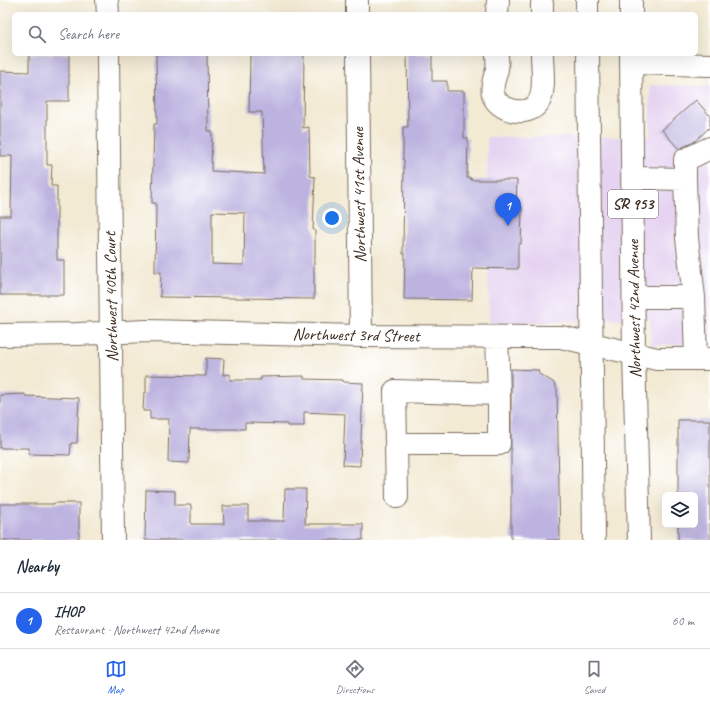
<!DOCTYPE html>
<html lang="en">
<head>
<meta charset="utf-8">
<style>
	:root { --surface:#fff; --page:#f6f6f7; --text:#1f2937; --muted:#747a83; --line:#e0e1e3; --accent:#2563eb }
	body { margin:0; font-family:Caveat,sans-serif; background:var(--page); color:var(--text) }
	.controls { position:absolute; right:12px; bottom:12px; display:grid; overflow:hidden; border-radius:6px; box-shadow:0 4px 16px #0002 }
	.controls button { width:36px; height:36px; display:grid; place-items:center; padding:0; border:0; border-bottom:1px solid var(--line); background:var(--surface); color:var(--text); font:20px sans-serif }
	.you { position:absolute; left:332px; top:218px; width:14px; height:14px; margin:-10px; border:3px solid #fff; border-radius:50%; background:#1a73e8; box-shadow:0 0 0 6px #1a73e833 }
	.badge { display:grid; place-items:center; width:26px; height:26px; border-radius:50%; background:var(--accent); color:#fff; font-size:13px; font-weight:700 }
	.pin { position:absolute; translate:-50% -33px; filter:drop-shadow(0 1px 2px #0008) }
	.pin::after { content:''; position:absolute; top:21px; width:14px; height:12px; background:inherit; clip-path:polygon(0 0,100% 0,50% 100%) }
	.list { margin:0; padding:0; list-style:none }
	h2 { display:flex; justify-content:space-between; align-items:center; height:52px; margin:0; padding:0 16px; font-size:17px }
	h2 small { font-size:13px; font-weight:400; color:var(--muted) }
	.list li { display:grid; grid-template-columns:26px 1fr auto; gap:12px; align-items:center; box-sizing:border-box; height:56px; padding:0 16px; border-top:1px solid var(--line) }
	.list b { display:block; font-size:15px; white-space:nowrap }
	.list p { margin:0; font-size:13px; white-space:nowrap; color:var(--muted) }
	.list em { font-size:13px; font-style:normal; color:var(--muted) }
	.icon { flex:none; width:22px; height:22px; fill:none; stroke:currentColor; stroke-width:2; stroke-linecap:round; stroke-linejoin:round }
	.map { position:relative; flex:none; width:710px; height:540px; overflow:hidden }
	.search { position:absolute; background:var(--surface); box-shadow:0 4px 16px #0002; left:12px; right:12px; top:12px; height:44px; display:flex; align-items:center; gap:10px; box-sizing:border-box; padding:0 14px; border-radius:6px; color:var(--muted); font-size:15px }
	.sheet { height:108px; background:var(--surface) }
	nav { display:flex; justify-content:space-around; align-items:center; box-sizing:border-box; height:56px; border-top:1px solid var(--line); background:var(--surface); font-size:11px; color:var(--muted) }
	nav a { display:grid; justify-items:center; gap:2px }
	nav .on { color:var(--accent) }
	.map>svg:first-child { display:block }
</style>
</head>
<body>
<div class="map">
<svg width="710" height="540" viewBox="0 0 710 540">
	<rect width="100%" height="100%" fill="#fff"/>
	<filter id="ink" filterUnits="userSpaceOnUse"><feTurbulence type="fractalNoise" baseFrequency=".025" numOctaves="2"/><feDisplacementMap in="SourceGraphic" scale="8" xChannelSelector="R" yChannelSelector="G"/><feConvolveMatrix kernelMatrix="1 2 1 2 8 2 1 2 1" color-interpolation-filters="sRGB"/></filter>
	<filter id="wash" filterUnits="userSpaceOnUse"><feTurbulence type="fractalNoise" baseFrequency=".012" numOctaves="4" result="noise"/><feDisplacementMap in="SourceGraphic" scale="16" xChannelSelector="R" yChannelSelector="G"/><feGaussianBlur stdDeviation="0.9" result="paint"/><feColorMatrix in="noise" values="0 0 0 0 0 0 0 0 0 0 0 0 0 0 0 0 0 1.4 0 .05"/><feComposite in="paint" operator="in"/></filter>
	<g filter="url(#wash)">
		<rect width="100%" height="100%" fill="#f3ead4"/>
		<path fill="#e5d3f1" d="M650,85L710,86V344L651,345L650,318L489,325L487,137H650Z"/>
		<g id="blocks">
			<path fill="#bcb3e0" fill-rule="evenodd" d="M29,54H69V101H47V165H52L51,186H57V260H64V295H0V216H11L12,156H0V71L29,72Z
				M156,54H207L208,131H212L211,171L264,174L262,112H249L250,54H304L303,128L309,127L310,176L315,177L313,230H315V259H314V299L160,297L161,272H155L156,203H152L154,124H157ZM212,212L245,213L244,265L212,264Z
				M407,54H432V81H447V91H464V138H468L467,178H471V180H517L516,207H522L521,244H518V269L473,268L472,300L404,299L405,254H403L404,160H403V127H408Z
				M696,100L710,116V127L694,142L679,149L662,130Z
				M206,358L224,359L223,375L230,374V380H261V377L304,376V379L343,380V382L363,383L360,466L343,465L345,414L304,412V426H287V424L245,423V429H190L189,463L168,462L169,419H150V411H143L144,393H146V375L206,376Z
				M511,369L538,370L539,374L553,382L557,389L560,540H511Z
				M25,394V396L79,398L77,443H71L70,455L29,454V448H0V395Z
				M678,420H710V540H678V525H695V495H678Z
				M285,489H306L305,524H363V540H145L146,490L175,491V505H191V524H224L223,506H248V521H284Z
				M54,503H79V538H77V540H0V504H54Z"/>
		</g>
	</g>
	<g filter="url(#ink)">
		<use href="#blocks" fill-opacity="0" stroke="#7b6d5e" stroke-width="1"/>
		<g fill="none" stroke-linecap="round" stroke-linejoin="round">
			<defs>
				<path id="minor" d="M107,0L108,14
					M357,0V14
					M542,4V14
					M497,14L498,0
					M108,54L113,540
					M358,54L361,336
					M497,54C497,59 498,65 497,69C495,77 491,86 493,94C497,111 527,118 538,103C546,92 542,67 542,54
					M631,63L710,65
					M633,178L685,179L687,238L694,297
					M685,179V160L710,148
					M634,297H694L696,359
					M0,335L77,334L147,331L361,336L549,337H561L657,359H710
					M396,444H499V394L497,337
					M397,497L395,391L499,394"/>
				<path id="major" d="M587,0V14
					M631,0V14
					M588,54L594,540
					M631,54L634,354L639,540"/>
			</defs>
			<use href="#minor" stroke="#7b6d5e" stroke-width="24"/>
			<use href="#major" stroke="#7b6d5e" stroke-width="24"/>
			<use href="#minor" stroke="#fff" stroke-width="22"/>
			<use href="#major" stroke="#fff" stroke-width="22"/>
		</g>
	</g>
	<g text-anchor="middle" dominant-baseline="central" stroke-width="3" stroke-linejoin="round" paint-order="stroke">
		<rect fill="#fff" stroke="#766a62" stroke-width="1" x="608" y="190" width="50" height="28" rx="3"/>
		<g font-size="16" font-weight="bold" fill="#3b2a1e">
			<text x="633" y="204">SR 953</text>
		</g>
		<g font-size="17" fill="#3b2a1e" stroke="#fff">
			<text transform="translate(359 195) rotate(-91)">Northwest 41st Avenue</text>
			<text transform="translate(111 297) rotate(-91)">Northwest 40th Court</text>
			<text transform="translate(634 309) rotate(-91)">Northwest 42nd Avenue</text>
			<text transform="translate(356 335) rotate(1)">Northwest 3rd Street</text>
		</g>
	</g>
</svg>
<div class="controls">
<button><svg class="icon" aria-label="layers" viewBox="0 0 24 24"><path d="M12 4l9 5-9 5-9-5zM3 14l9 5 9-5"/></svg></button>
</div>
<div class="you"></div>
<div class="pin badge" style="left:508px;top:226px">1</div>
<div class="search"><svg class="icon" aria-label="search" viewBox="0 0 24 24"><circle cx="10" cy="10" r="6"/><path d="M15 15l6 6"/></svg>Search here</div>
</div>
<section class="sheet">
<h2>Nearby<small></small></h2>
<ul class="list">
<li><span class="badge">1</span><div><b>IHOP</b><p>Restaurant · Northwest 42nd Avenue</p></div><em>60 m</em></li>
</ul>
</section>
<nav>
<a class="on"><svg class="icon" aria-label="map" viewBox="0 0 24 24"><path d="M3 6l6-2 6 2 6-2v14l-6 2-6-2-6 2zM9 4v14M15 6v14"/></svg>Map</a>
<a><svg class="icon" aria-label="directions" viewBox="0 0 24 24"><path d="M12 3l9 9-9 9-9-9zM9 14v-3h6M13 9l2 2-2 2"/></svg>Directions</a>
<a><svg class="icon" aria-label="saved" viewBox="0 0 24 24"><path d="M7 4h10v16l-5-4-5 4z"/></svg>Saved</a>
</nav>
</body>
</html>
